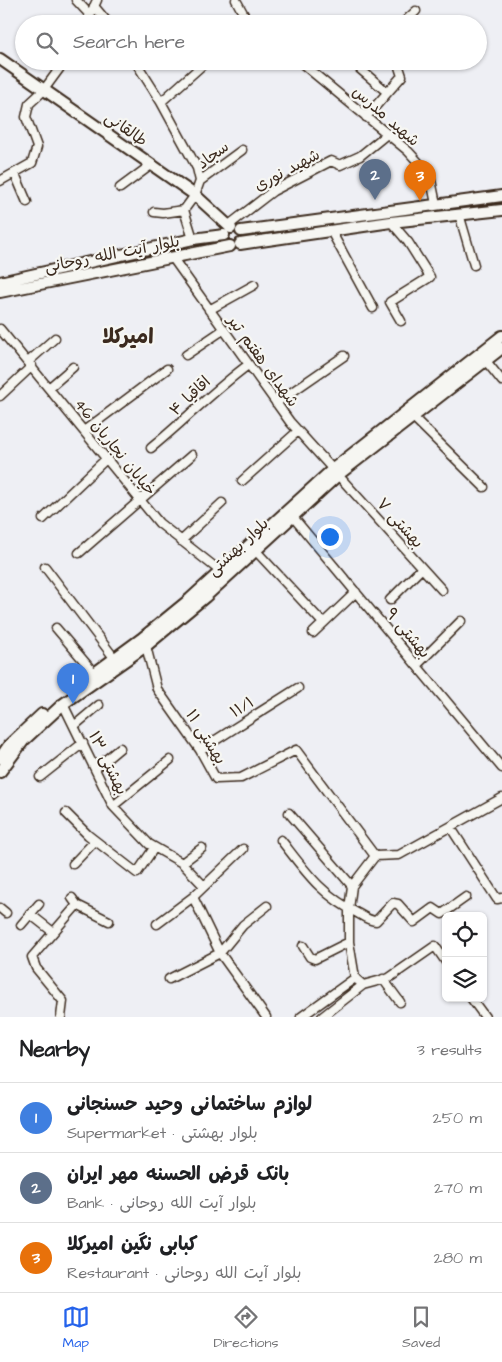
<!DOCTYPE html>
<html lang="en">
<head>
<meta charset="utf-8">
<style>
	:root { --surface:#fff; --page:#f2f2f2; --text:#202124; --muted:#757577; --line:#e0e0e0; --accent:#2563eb }
	body { margin:0; font-family:"Architects Daughter","Playpen Sans Arabic",sans-serif; background:var(--page); color:var(--text) }
	.controls { position:absolute; right:15px; bottom:15px; display:grid; overflow:hidden; border-radius:8px; box-shadow:0 1px 4px #0004 }
	.controls button { width:45px; height:45px; display:grid; place-items:center; padding:0; border:0; border-bottom:1px solid var(--line); background:var(--surface); color:var(--text); font:25px sans-serif }
	.you { position:absolute; left:329px; top:536px; width:18px; height:18px; margin:-12px; border:4px solid #fff; border-radius:50%; background:#1a73e8; box-shadow:0 0 0 8px #1a73e833 }
	.badge { display:grid; place-items:center; width:32px; height:32px; border-radius:50%; background:var(--accent); color:#fff; font-size:16px; font-weight:700 }
	.pin { position:absolute; translate:-50% -41px; filter:drop-shadow(0 1px 2px #0008) }
	.pin::after { content:''; position:absolute; top:26px; width:18px; height:15px; background:inherit; clip-path:polygon(0 0,100% 0,50% 100%) }
	.list { margin:0; padding:0; list-style:none }
	h2 { display:flex; justify-content:space-between; align-items:center; height:65px; margin:0; padding:0 20px; font-size:21px }
	h2 small { font-size:16px; font-weight:400; color:var(--muted) }
	.list li { display:grid; grid-template-columns:32px 1fr auto; gap:15px; align-items:center; box-sizing:border-box; height:70px; padding:0 20px; border-top:1px solid var(--line) }
	.list b { display:block; font-size:19px; white-space:nowrap }
	.list p { margin:0; font-size:16px; white-space:nowrap; color:var(--muted) }
	.list em { font-size:16px; font-style:normal; color:var(--muted) }
	.icon { flex:none; width:28px; height:28px; fill:none; stroke:currentColor; stroke-width:2; stroke-linecap:round; stroke-linejoin:round }
	.map { position:relative; flex:none; width:502px; height:1017px; overflow:hidden }
	.search { position:absolute; background:var(--surface); box-shadow:0 1px 4px #0004; left:15px; right:15px; top:15px; height:55px; display:flex; align-items:center; gap:12px; box-sizing:border-box; padding:0 18px; border-radius:28px; color:var(--muted); font-size:19px }
	.sheet { height:275px; background:var(--surface) }
	nav { display:flex; justify-content:space-around; align-items:center; box-sizing:border-box; height:70px; border-top:1px solid var(--line); background:var(--surface); font-size:14px; color:var(--muted) }
	nav a { display:grid; justify-items:center; gap:2px }
	nav .on { color:var(--accent) }
	.map>svg:first-child { display:block }
</style>
</head>
<body>
<div class="map">
<svg width="502" height="1017" viewBox="0 0 502 1017">
	<rect width="100%" height="100%" fill="#eeeff4"/>
	<filter id="ink" filterUnits="userSpaceOnUse"><feTurbulence type="fractalNoise" baseFrequency=".02" numOctaves="2"/><feDisplacementMap in="SourceGraphic" scale="10" xChannelSelector="R" yChannelSelector="G"/><feConvolveMatrix kernelMatrix="1 2 1 2 8 2 1 2 1" color-interpolation-filters="sRGB"/></filter>
	<g filter="url(#ink)">
		<g fill="none" stroke-linecap="round" stroke-linejoin="round">
			<defs>
				<path id="minor" d="M76,0L90,15
					M236,0L249,24
					M94,6L109,24
					M86,24L97,0
					M402,24L416,11
					M135,61L161,102L197,168L200,181L195,195L184,210L193,239
					M299,61L408,151L430,175L436,204
					M360,69L387,92
					M161,102L207,61
					M366,117L402,76L397,61
					M15,174L27,202
					M0,181L32,163L37,147L26,117L29,104L43,91L65,61
					M200,181L242,150
					M120,188L151,165
					M154,212L163,213L184,210
					M459,214L474,265
					M391,222L408,242L430,277L390,302L401,321
					M229,225L273,191L331,161L340,165L360,156L387,134
					M331,231L373,308
					M172,257L290,422L442,590
					M209,310L254,285
					M0,329L159,523L220,571
					M186,355L223,330
					M486,361L502,381
					M28,362L55,338
					M50,387L73,367
					M0,396L32,366
					M276,403L344,356
					M413,417L484,487
					M84,431L167,369
					M151,448C184,421 214,390 248,365
					M242,481L298,431
					M293,517L502,768
					M43,519L105,460
					M181,541L222,503
					M256,551L323,623
					M79,553L192,455
					M45,567L115,659
					M390,600L422,568
					M56,628L95,674
					M313,633L356,592
					M146,646L157,689L200,750L216,779L241,778L296,750L375,856
					M417,665L461,621
					M63,704L113,806L149,844L182,863L204,886
					M74,726L99,705
					M200,750L298,688
					M96,768L120,748
					M40,777L83,743
					M113,806L170,760
					M66,813L88,835L137,873L154,848
					M289,813L352,886
					M451,828L497,899L502,898
					M281,840C306,872 321,895 359,914C364,917 370,921 376,921L393,903L398,904L414,922L433,908L442,914L466,897
					M182,863L202,848
					M73,864L95,841
					M193,897L220,953L266,1017
					M72,898L77,905L109,921
					M0,908L6,913
					M30,914L53,932
					M157,924L193,897L243,849
					M21,925L39,904
					M303,946L310,957L315,959L349,942
					M446,962L435,946L389,978L363,985L355,978L349,942V909L352,886L375,856L399,855L502,798
					M169,979L220,953L243,925L267,906
					M383,979L400,1002
					M471,998L485,1017
					M61,1017L63,1001L36,968L32,957L77,905
					M301,1017L355,978
					M322,1017L363,985"/>
				<path id="major" d="M0,59L195,195L231,228
					M241,231L502,196
					M240,244L391,222L502,210
					M0,282L193,239L224,235
					M0,292L230,246
					M85,680L141,639L190,599L333,469L502,336
					M0,758L9,745L42,714
					M0,772L24,740L63,704L146,646L205,597L338,475L502,348"/>
			</defs>
			<use href="#minor" stroke="#3b2a1e" stroke-width="11"/>
			<use href="#major" stroke="#3b2a1e" stroke-width="14"/>
			<use href="#minor" stroke="#f6f6f2" stroke-width="8"/>
			<use href="#major" stroke="#f6f6f2" stroke-width="10"/>
		</g>
	</g>
	<g text-anchor="middle" dominant-baseline="central" stroke-width="4.5" stroke-linejoin="round" paint-order="stroke">
		<g font-size="16" fill="#3b2a1e" stroke="#f6f6f2">
			<text transform="translate(386 116) rotate(41)">شهید مدرس</text>
			<text transform="translate(126 129) rotate(35)">طالقانی</text>
			<text transform="translate(213 155) rotate(-37)">سجاد</text>
			<text transform="translate(287 170) rotate(-28)">شهید نوری</text>
			<text transform="translate(112 254) rotate(-11)">بلوار آیت الله روحانی</text>
			<text transform="translate(263 361) rotate(54)">شهدای هفتم تیر</text>
			<text transform="translate(190 396) rotate(-43)">اقاقیا ۴</text>
			<text transform="translate(115 447) rotate(51)">خیابان نجاریان 46</text>
			<text transform="translate(400 523) rotate(48)">بهشتی ۷</text>
			<text transform="translate(238 547) rotate(-43)">بلوار بهشتی</text>
			<text transform="translate(408 633) rotate(50)">بهشتی ۹</text>
			<text transform="translate(242 707) rotate(-32)">۱۱/۱</text>
			<text transform="translate(206 737) rotate(58)">بهشتی ۱۱</text>
			<text transform="translate(108 763) rotate(64)">بهشتی ۱۳</text>
		</g>
		<g font-size="21" font-weight="bold" fill="#3b2a1e" stroke="#f6f6f2">
			<text x="128" y="336">امیرکلا</text>
		</g>
	</g>
</svg>
<div class="controls">
<button><svg class="icon" aria-label="locate" viewBox="0 0 24 24"><circle cx="12" cy="12" r="6"/><path d="M12 2v4M12 18v4M2 12h4M18 12h4"/></svg></button>
<button><svg class="icon" aria-label="layers" viewBox="0 0 24 24"><path d="M12 4l9 5-9 5-9-5zM3 14l9 5 9-5"/></svg></button>
</div>
<div class="you"></div>
<div class="pin badge" style="left:73px;top:704px;background:#3f7fe0">1</div>
<div class="pin badge" style="left:375px;top:200px;background:#5c6f8a">2</div>
<div class="pin badge" style="left:420px;top:201px;background:#e8710a">3</div>
<div class="search"><svg class="icon" aria-label="search" viewBox="0 0 24 24"><circle cx="10" cy="10" r="6"/><path d="M15 15l6 6"/></svg>Search here</div>
</div>
<section class="sheet">
<h2>Nearby<small>3 results</small></h2>
<ul class="list">
<li><span class="badge" style="background:#3f7fe0">1</span><div><b>لوازم ساختمانی وحید حسنجانی</b><p>Supermarket · بلوار بهشتی</p></div><em>250 m</em></li>
<li><span class="badge" style="background:#5c6f8a">2</span><div><b>بانک قرض الحسنه مهر ایران</b><p>Bank · بلوار آیت الله روحانی</p></div><em>270 m</em></li>
<li><span class="badge" style="background:#e8710a">3</span><div><b>کبابی نگین امیرکلا</b><p>Restaurant · بلوار آیت الله روحانی</p></div><em>280 m</em></li>
</ul>
</section>
<nav>
<a class="on"><svg class="icon" aria-label="map" viewBox="0 0 24 24"><path d="M3 6l6-2 6 2 6-2v14l-6 2-6-2-6 2zM9 4v14M15 6v14"/></svg>Map</a>
<a><svg class="icon" aria-label="directions" viewBox="0 0 24 24"><path d="M12 3l9 9-9 9-9-9zM9 14v-3h6M13 9l2 2-2 2"/></svg>Directions</a>
<a><svg class="icon" aria-label="saved" viewBox="0 0 24 24"><path d="M7 4h10v16l-5-4-5 4z"/></svg>Saved</a>
</nav>
</body>
</html>
